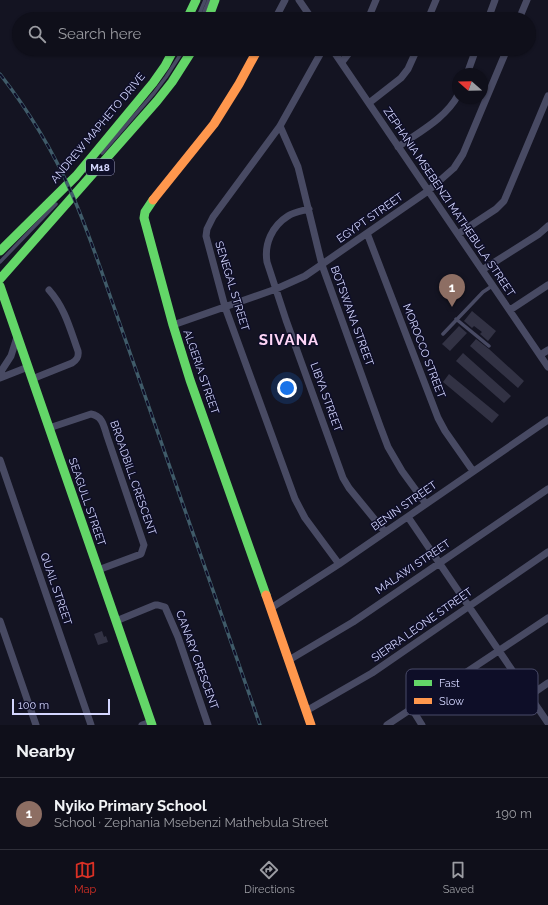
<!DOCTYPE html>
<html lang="en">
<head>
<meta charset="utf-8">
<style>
	:root { --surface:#0f0f1a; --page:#1d1d27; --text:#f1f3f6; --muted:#9b9ca2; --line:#2f2f39; --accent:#d93025 }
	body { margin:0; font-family:Raleway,sans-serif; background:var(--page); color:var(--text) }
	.compass { position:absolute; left:452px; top:68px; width:36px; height:36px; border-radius:50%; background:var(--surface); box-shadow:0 1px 3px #0004; rotate:290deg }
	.scale { position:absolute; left:12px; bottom:10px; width:98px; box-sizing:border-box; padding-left:4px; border:2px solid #d4d6ff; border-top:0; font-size:11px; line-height:14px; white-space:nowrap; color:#d4d6ff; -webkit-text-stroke:3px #0e0e28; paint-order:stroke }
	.you { position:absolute; left:287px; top:388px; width:14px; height:14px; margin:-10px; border:3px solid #fff; border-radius:50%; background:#1a73e8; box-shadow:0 0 0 6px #1a73e833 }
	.badge { display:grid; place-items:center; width:26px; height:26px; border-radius:50%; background:var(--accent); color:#fff; font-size:13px; font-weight:700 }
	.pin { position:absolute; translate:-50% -33px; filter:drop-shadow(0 1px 2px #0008) }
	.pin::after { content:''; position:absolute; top:21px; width:14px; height:12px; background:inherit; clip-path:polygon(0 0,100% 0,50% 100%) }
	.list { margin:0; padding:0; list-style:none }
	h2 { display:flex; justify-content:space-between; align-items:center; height:52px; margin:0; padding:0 16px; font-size:17px }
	h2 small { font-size:13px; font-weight:400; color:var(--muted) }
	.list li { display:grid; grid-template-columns:26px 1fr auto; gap:12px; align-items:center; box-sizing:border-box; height:72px; padding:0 16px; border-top:1px solid var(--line) }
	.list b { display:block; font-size:15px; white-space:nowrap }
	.list p { margin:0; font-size:13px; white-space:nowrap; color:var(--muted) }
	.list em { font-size:13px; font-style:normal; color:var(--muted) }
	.icon { flex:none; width:22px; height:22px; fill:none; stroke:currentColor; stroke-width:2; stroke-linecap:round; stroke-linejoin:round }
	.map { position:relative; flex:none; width:548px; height:725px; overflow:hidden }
	.search { position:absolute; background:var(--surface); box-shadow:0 1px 3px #0004; left:12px; right:12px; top:12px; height:44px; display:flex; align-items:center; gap:10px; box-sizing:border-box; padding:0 14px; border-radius:22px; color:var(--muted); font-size:15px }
	.sheet { height:124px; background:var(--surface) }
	nav { display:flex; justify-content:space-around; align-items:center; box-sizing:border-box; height:56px; border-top:1px solid var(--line); background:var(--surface); font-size:11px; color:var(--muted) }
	nav a { display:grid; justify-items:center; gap:2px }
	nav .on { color:var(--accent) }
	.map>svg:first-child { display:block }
</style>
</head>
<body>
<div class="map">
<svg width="548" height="725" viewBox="0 0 548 725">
	<rect width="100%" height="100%" fill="#141422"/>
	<path fill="#323244" d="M472,311L496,331L488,341L480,334L482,332L474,326L472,328L464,321Z
		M459,326L467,333L450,351L442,344Z
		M476,339L489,349L524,381L518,388L470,346Z
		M463,353L511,396L504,403L456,361Z
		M449,374L499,415L492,423L443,382Z
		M102,631L104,637L106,636L108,642L98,645L94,634Z"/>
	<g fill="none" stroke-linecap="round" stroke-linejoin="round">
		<path stroke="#484a63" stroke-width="3.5" d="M197,19L205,0
			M201,19L209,0
			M102,153L154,93L166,77L184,49
			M0,262L56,204
			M456,319L489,346
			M443,334L483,292L492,286"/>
		<path stroke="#484a63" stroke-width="7" d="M299,0L312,19
			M275,19L285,0
			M368,19L376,0
			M428,19L436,0
			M488,19L495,0
			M519,19L527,0
			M323,49L280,126L213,217L207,229L206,236L225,307L295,499L305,518L339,564
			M332,49L548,367
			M342,62L352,49
			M467,74L476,49
			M369,103L401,78L408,69L417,49
			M280,126L298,167L322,265L380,426L388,447L402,471L426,504
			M398,147C419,132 446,118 458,95
			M309,209C302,211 294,212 288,216C272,226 264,244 267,262L286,320L343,478L349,488L385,532
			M367,233L438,418L445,431L473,471
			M458,234L496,209L504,201L548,96
			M482,270L539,234L548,226
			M510,310L548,285
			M173,325L276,289L305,276L428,191L454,168L463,154L507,49
			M540,355L548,350
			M0,373L11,356L17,337
			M0,378L28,367
			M32,379L72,363C77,360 79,357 78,351C70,329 65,308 49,290
			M49,428L91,414C103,416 104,427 107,436L144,545L141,554L98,570
			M0,460L91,725
			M408,517L548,723
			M271,608L339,564L548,420
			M0,621L36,725
			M116,621L155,605H158L165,607L178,637L208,725
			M289,660L353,622L548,489
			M529,696L548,683
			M412,709L422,725
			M306,711L372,673L548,552
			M142,725L151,722
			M387,725L548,618"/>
		<path stroke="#63d668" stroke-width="9" d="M187,19L196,0
			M208,19L215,0
			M153,200L145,212L144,218L173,325L190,380L266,595
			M0,251L76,176L153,83L165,66L174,49
			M0,279L157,101L172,82L193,49
			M0,286L152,725"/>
		<path stroke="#ff974d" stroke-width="9" d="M153,200L214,124L239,84L258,49
			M266,595L311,725"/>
		<defs>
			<path id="rail" d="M0,74C28,110 53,151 71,192C82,216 91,242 100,267L260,725"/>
		</defs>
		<use href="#rail" stroke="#3f5b69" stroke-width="3.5"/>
		<use href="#rail" stroke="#0e0e28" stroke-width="2" stroke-dasharray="6" stroke-linecap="butt"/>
	</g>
	<g text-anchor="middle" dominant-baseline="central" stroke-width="3" stroke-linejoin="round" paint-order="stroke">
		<rect fill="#0e0e28" stroke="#999abe" stroke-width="1" x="86" y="159" width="28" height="16" rx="3"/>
		<g font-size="10" font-weight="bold" fill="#d4d6ff">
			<text x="100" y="167">M18</text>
		</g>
		<g font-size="11" fill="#d4d6ff" stroke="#0e0e28">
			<text transform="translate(98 128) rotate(-50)">ANDREW MAPHETO DRIVE</text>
			<text transform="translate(449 202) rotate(56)">ZEPHANIA MSEBENZI MATHEBULA STREET</text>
			<text transform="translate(370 218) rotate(-35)">EGYPT STREET</text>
			<text transform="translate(232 286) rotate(73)">SENEGAL STREET</text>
			<text transform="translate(352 316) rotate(70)">BOTSWANA STREET</text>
			<text transform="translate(424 351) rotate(69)">MOROCCO STREET</text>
			<text transform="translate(201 372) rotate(71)">ALGERIA STREET</text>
			<text transform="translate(326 397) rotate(70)">LIBYA STREET</text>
			<text transform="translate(133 478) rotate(71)">BROADBILL CRESCENT</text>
			<text transform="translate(87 502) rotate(71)">SEAGULL STREET</text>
			<text transform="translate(404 506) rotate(-35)">BENIN STREET</text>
			<text transform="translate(413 567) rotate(-34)">MALAWI STREET</text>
			<text transform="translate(56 589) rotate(71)">QUAIL STREET</text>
			<text transform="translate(422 625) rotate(-35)">SIERRA LEONE STREET</text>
			<text transform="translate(197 660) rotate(70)">CANARY CRESCENT</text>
		</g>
		<g font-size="15" font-weight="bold" letter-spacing="1" fill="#ffd6f6" stroke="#0e0e28">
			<text x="289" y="340">SIVANA</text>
		</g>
	</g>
	<rect x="406" y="669" width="132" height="46" rx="6" fill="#0e0e28" stroke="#494a68" stroke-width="1"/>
	<rect x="414" y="680" width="18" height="6" fill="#63d668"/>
	<rect x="414" y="698" width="18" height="6" fill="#ff974d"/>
	<g font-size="11" fill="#d4d6ff">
		<text x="439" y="687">Fast</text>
		<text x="439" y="705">Slow</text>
	</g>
</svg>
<svg class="compass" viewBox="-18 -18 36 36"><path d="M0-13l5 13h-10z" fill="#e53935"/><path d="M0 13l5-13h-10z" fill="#9b9ca2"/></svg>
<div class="scale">100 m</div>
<div class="you"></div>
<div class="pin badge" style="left:452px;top:307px;background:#8d6e63">1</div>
<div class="search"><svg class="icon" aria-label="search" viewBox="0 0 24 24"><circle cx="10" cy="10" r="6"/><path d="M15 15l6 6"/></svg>Search here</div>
</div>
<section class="sheet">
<h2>Nearby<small></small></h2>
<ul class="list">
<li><span class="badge" style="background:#8d6e63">1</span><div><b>Nyiko Primary School</b><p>School · Zephania Msebenzi Mathebula Street</p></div><em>190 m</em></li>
</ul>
</section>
<nav>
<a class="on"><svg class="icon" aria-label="map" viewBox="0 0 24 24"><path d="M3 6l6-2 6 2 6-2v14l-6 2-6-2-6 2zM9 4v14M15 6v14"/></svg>Map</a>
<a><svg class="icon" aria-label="directions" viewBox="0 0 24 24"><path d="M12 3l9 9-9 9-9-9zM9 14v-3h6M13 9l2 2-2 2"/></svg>Directions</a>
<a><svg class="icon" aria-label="saved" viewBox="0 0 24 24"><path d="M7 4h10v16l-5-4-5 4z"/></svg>Saved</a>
</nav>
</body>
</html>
